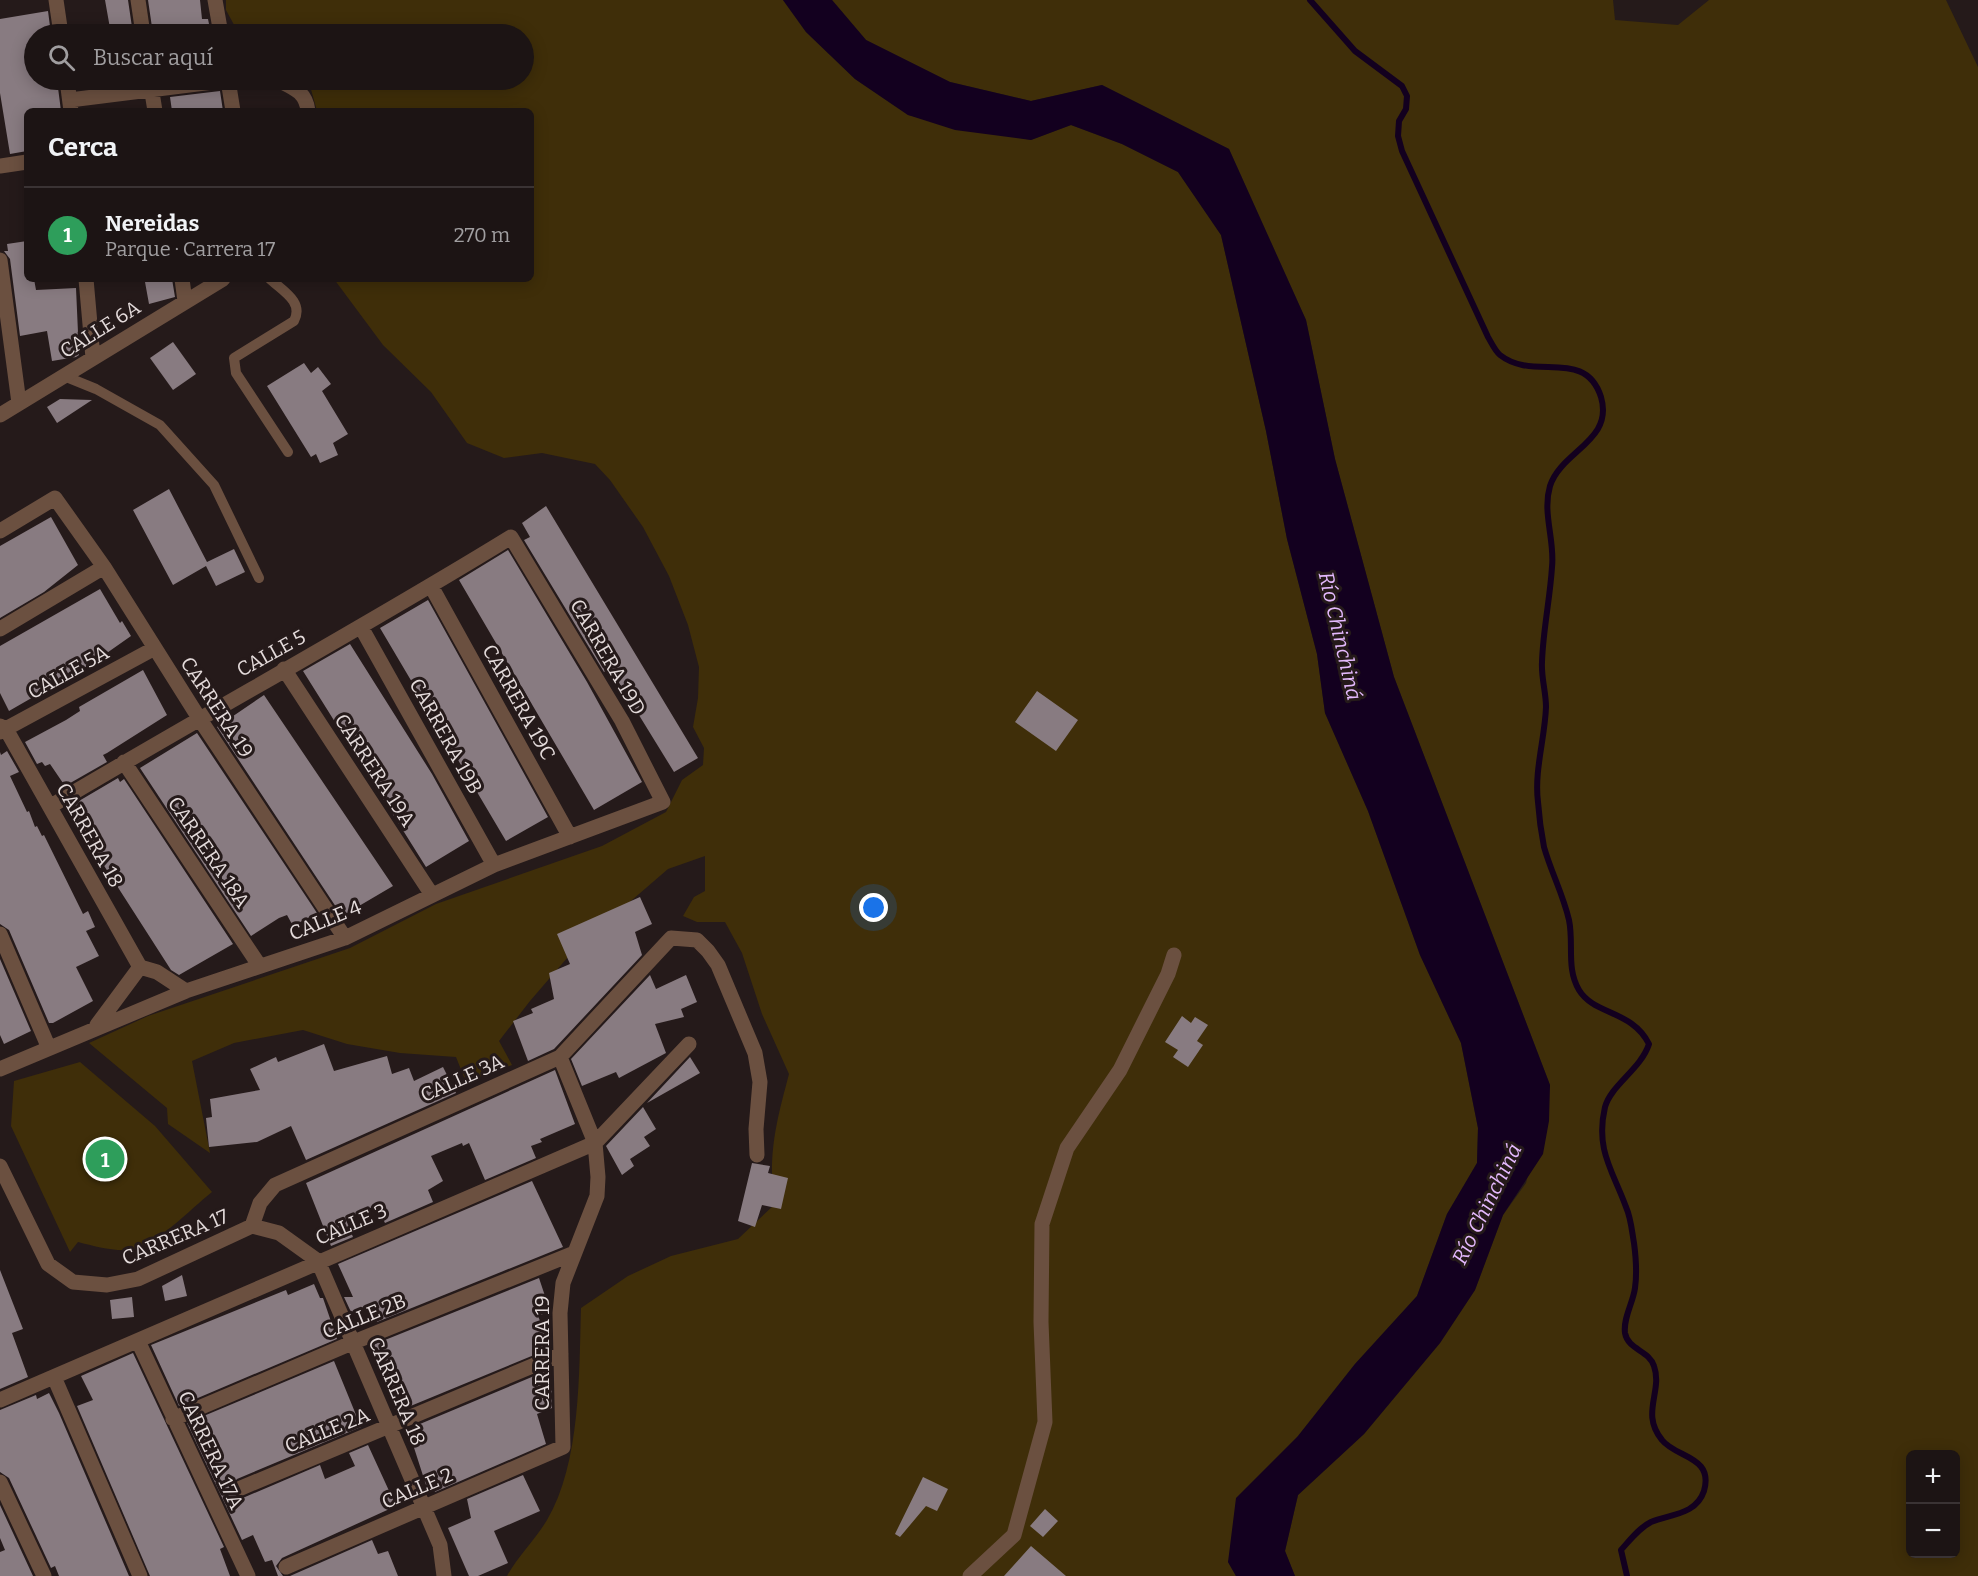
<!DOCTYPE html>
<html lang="es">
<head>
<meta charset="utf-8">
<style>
	:root { --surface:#1c1414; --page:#292122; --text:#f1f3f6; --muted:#a09ea0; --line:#3a3334; --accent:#57c9e2 }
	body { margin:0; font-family:Bitter,serif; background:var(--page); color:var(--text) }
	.controls { position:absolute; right:18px; bottom:18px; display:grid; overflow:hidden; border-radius:9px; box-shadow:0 3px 15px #0003 }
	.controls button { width:54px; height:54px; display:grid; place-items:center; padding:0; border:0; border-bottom:2px solid var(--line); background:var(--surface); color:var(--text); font:30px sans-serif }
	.you { position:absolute; left:874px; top:908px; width:21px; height:21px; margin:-15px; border:4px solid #fff; border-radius:50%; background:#1a73e8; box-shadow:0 0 0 9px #1a73e833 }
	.badge { display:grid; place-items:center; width:39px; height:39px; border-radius:50%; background:var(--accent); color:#fff; font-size:20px; font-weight:700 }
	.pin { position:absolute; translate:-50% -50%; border:3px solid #fff; box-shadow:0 2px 6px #0006 }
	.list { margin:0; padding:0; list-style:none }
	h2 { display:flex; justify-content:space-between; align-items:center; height:78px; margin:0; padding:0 24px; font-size:26px }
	h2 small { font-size:20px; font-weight:400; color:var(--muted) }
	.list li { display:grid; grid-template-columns:39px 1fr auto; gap:18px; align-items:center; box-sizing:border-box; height:96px; padding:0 24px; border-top:2px solid var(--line) }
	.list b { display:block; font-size:22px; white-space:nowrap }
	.list p { margin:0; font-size:20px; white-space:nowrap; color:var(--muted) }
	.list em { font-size:20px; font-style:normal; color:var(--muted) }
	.icon { flex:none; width:33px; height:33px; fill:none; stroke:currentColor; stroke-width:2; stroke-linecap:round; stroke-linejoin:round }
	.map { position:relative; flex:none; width:1978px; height:1576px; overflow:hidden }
	.search { position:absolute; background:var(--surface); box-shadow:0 3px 15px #0003; left:24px; top:24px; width:510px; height:66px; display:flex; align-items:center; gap:15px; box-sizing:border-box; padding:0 21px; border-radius:33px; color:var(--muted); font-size:22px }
	.panel { position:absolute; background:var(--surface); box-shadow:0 3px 15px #0003; left:24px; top:108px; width:510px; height:174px; border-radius:9px }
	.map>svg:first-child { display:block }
</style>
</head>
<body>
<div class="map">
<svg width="1978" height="1576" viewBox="0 0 1978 1576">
	<rect width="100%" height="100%" fill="#251a1a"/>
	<path fill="#3f2e09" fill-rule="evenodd" d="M226,0H783L806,32L855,79L908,115L1031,140L1071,125L1122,144L1178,172L1221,235L1266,431L1287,539L1317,654L1325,713L1368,811L1420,955L1461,1043L1478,1128L1477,1163L1447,1214L1417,1296L1355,1364L1298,1436L1228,1562L1236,1576H507C518,1556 535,1540 547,1520C581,1463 579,1372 581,1308L628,1276L671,1256L738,1239L774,1205C768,1153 776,1123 789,1074L762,1014L742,953L725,922H697L683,916L694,897L705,891V856L668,869L574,950L530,1001L499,1041L512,1065L466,1082L456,1057L400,1053L347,1044L303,1030L234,1043L192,1061L210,1153L168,1124L167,1108L89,1043L148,1016L350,948L436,904L602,846L666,812L682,780L703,765L704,748L693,727L698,698L699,667L688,625L669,576L643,527L610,480L595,464L542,453L504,458L467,443L431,392L383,345L334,279H531V111H317L309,82L298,80H524V34H239L226,10Z
		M832,0H1613L1615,20L1678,25L1709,0H1946L1978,67V1576H1295L1285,1551L1298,1495L1364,1434L1440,1343L1475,1290L1503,1215L1526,1183L1550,1085L1394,677L1335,459L1306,320L1229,149L1102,85L1031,101L950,82L866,40ZM1910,1454H1956V1554H1910Z
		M80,1062L155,1126L212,1192C190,1209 156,1247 128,1250C111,1251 94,1246 78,1242L70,1252L11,1126L14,1081Z"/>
	<path fill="#13001f" d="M783,0H832L866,40L950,82L1031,101L1102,85L1229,149L1306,320L1335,459L1394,677L1550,1085L1549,1121L1543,1154L1503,1215L1475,1290L1440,1343L1364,1434L1298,1495L1285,1551L1295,1576H1236L1228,1562L1236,1498L1298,1436L1355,1364L1417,1296L1447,1214L1477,1163L1478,1128L1461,1043L1420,955L1368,811L1325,713L1317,654L1287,539L1266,431L1221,235L1178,172L1122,144L1071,125L1031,140L955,130L908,115L855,79L806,32Z"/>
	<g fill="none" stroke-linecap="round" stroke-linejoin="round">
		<path stroke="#13001f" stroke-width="6" d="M1310,0L1355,51L1402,86L1407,96L1406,109L1399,121L1398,136L1402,151L1488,337C1491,342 1495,351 1500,355C1534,382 1585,347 1601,397C1614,441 1561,451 1550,486C1542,513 1555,540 1552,567C1550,599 1543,630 1542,662C1541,677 1546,692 1546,707C1545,738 1534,771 1538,802C1539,816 1541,832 1544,847C1551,872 1563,894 1569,920C1574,944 1566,968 1579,990C1594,1015 1632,1010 1649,1044C1641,1069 1611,1085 1605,1107C1595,1150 1613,1171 1626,1207C1631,1218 1632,1232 1634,1243C1636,1258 1637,1274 1635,1288C1633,1303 1623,1318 1625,1333C1628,1350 1649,1350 1654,1366C1663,1392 1640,1413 1662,1440C1676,1458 1714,1456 1704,1491C1696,1515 1670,1514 1651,1522C1639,1528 1630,1540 1621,1550L1627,1576"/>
	</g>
	<path fill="#887b81" d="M105,0H128L133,34H111Z
		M148,0H200L202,19H208L211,34H153Z
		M48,11L51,34H34V80H57L61,111H27V151L10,154L0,93V19Z
		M220,91L223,111H172L170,97Z
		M27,241V279H34L36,290L76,288L79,355L76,357L52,361L47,331L20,336L10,259L4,251H8L7,244Z
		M172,279L175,297L149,304L145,282Z
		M173,342L196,374L173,390L150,358Z
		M304,363L311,373L318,367L331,384L322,391L348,434L333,443L338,455L320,463L316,454L311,457L267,386Z
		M60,399L92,400L57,423L47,407Z
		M169,489L207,562L234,549L245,572L216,586L206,566L173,585L133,510Z
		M546,506L698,758L674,772L610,668L604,672L524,540L530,537L522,523Z
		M51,517L78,565L44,592L0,618V546Z
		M508,550L587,682L642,782L594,810L459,580Z
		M100,589L120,623L122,621L131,636L94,662L9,711L0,693V646Z
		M428,600L548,817L506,841L380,628Z
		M350,644L432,774L469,841L426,867L303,671Z
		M143,670L167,715L107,753L103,755L107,762L65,786L50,764L45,766L42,762L37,764L25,742L66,720L80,711L79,707Z
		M1037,691L1078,720L1056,751L1015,722Z
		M264,695L393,886L342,916L217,727Z
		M197,733L317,913L293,926L287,915L279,918L251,936L140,768Z
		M7,751L19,772L10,776L27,812L29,811L35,827L37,826L42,836L44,835L83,914L88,911L95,927L86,931L99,956L76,967L93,1001L53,1023H49L9,930L0,924V752L1,755Z
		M118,778L120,782L124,779L233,944L179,975L171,970L67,808Z
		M640,897L652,924L635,932L642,955L554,1049L528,1061L513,1021L533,1013L531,1009L554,999L549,973L570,964L557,934Z
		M0,959L31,1031L4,1044L0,1035Z
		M650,975L656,989L686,975L697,1002L681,1009L684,1017L655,1024L666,1053L619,1078L616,1072L582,1086L571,1059Z
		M1182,1016L1191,1023L1195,1017L1208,1025L1197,1041L1203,1045L1188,1067L1173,1057L1178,1050L1165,1042Z
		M324,1044L334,1071L387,1056L392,1074L409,1068L414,1081L443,1067L456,1093L306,1160L291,1126L257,1142L209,1147L206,1118L212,1117L210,1099L260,1090L250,1069L276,1057L278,1062Z
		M690,1057L700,1073L647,1103Z
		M555,1070L575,1124L540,1139L542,1142L531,1146L536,1158L485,1180L469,1143L463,1146L462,1143L431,1156L443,1181L428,1190L433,1202L385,1223L376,1205L346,1220L353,1237L331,1246L306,1183Z
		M643,1107L656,1129L644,1137L650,1146L630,1159L634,1166L622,1175L606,1146Z
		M752,1163L770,1166L768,1173L788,1178L781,1209L762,1205L755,1227L738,1221Z
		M532,1181L563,1247L377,1322L371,1304L351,1312L344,1297H353L338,1264Z
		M0,1270L23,1329L12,1333L28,1377L0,1389Z
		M182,1275L187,1296L165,1301L162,1286Z
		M539,1278L550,1311L538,1316L551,1348L396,1412L370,1346Z
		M314,1284L320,1298H323L337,1339L179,1406L151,1345L286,1290L288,1295Z
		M132,1297L134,1317L112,1319L110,1300Z
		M133,1353L224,1547L220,1549L230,1576H150L77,1406L93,1400L81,1376Z
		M334,1361L361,1427L237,1479L231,1486L232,1492L239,1498L245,1497L320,1465L325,1479L355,1466L349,1453L368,1445L396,1506L282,1558L276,1566L283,1576H278L272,1560L265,1562L253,1535L242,1540L187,1423Z
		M546,1371L552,1387V1408L537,1414L546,1444L435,1492L432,1485H426L408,1429Z
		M49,1393L59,1413L129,1576H59L55,1566L51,1568L9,1478L0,1472V1410L36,1395L37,1399Z
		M523,1475L540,1511L494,1531L508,1563L478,1576H469L448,1528L471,1518L467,1499Z
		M923,1477L948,1489L937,1511L926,1506L900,1537L895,1534Z
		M0,1505L33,1576H0V1552L5,1550L0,1538Z
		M1045,1509L1058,1521L1043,1537L1030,1526Z
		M372,1540L378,1554L388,1551L398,1576H290Z
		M1031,1546L1066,1576H1004Z"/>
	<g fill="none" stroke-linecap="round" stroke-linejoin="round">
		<path stroke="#6b5040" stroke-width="10" d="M270,279C283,291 304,302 294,321L234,358L236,373L288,452
			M64,376L96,389L160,425L214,485L259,578"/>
		<path stroke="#6b5040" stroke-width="15" d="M56,0L61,34
			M138,0L143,34
			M215,0L221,34
			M67,80L71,111
			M150,80L155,111
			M228,80L233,111
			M278,80C294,88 306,92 308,111
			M70,100L229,80
			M0,166L27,162
			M0,260L19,403
			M86,279L93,358
			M182,279L185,301
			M0,415L223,279
			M0,531L55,498L104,567L199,718L345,938
			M431,586L570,837
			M361,627L494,865
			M0,629L104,567
			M284,669L432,895
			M0,726L6,729L140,967L157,972L186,991
			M0,732L155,648
			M124,762L259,965
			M0,934L48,1046
			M97,1025L140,967
			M0,1069L186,991L345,938L494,865L663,802L622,721L511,537C360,630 203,715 51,806
			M0,1166L48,1264L73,1282L107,1285L138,1279L252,1226
			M252,1226L260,1203L275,1185L560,1057L671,938L697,940L708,951L718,965L755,1053L760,1082L756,1129L757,1155
			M252,1226L279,1233L318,1261L440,1545L444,1576
			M138,1341L248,1576
			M54,1377L140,1576
			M0,1400L595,1143L689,1044
			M173,1419L354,1342L572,1254
			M0,1482L44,1576
			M241,1488L561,1354
			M286,1567L563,1447L560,1313L563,1283L597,1196L598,1177L595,1143L560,1057
			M970,1576L1014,1535L1045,1422L1041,1322L1042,1224L1067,1148L1120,1070L1168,974L1174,955"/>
	</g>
	<g text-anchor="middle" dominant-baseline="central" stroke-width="6" stroke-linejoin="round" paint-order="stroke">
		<g font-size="20" fill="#e4dbdb" stroke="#251a1a">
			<text transform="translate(100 329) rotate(-32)">CALLE 6A</text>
			<text transform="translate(271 653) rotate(-29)">CALLE 5</text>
			<text transform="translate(608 657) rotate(60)">CARRERA 19D</text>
			<text transform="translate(68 672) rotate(-29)">CALLE 5A</text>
			<text transform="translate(519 702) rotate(61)">CARRERA 19C</text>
			<text transform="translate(217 707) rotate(57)">CARRERA 19</text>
			<text transform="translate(446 736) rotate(61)">CARRERA 19B</text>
			<text transform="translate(375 770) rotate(57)">CARRERA 19A</text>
			<text transform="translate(90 835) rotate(61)">CARRERA 18</text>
			<text transform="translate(209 852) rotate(56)">CARRERA 18A</text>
			<text transform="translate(325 920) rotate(-22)">CALLE 4</text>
			<text transform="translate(462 1078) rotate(-24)">CALLE 3A</text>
			<text transform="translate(351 1224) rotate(-23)">CALLE 3</text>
			<text transform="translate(175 1237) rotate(-23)">CARRERA 17</text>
			<text transform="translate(364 1316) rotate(-22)">CALLE 2B</text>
			<text transform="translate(542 1353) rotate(-90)">CARRERA 19</text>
			<text transform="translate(397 1391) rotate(67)">CARRERA 18</text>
			<text transform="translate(327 1430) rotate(-22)">CALLE 2A</text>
			<text transform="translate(211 1450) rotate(65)">CARRERA 17A</text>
			<text transform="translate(417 1488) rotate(-23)">CALLE 2</text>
		</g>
		<g font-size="21" font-style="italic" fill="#e4b9fd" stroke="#251a1a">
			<text transform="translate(1340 636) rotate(77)">Río Chinchiná</text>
			<text transform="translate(1487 1204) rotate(-64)">Río Chinchiná</text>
		</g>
	</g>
</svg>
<div class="controls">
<button>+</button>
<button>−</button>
</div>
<div class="you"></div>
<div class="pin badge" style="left:105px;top:1159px;background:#2e9e5b">1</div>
<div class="search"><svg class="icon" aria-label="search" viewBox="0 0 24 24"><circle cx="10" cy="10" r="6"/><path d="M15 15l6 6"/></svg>Buscar aquí</div>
<section class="panel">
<h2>Cerca<small></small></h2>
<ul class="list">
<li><span class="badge" style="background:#2e9e5b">1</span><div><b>Nereidas</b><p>Parque · Carrera 17</p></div><em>270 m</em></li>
</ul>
</section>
</div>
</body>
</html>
